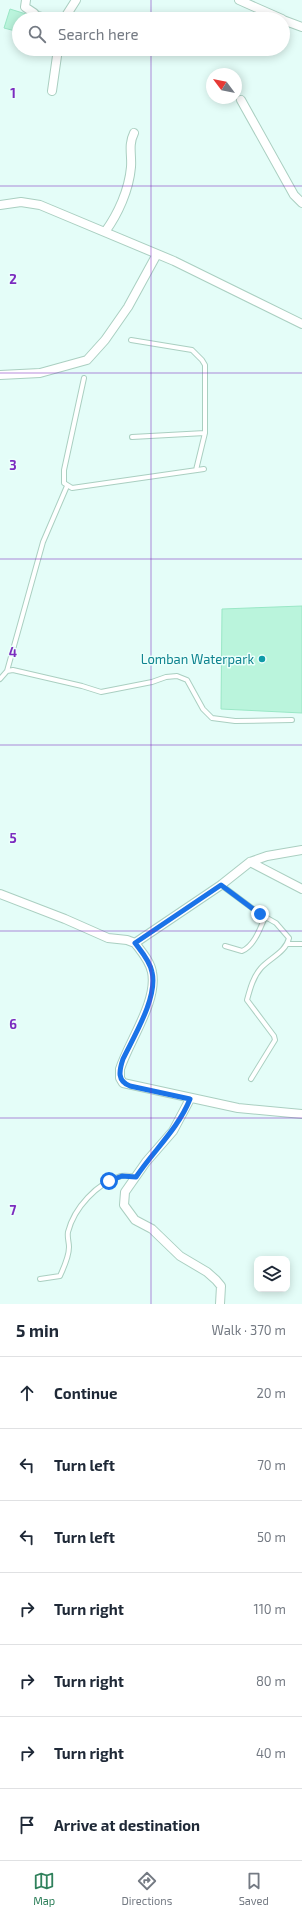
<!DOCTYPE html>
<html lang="en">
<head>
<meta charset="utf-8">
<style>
	:root { --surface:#fff; --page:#f6f6f7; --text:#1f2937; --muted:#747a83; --line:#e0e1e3; --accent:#30815c }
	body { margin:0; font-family:"Exo 2",sans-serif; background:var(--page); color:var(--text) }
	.controls { position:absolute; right:12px; bottom:12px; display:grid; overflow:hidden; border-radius:8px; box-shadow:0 2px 10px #0003 }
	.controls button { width:36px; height:36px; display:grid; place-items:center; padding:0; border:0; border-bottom:1px solid var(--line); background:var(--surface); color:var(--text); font:20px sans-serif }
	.compass { position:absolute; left:206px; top:68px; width:36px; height:36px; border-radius:50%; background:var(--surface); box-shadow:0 2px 10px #0003; rotate:302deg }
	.stop { position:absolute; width:12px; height:12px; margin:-9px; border:3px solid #1a73e8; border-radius:50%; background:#fff }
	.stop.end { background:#1a73e8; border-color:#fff; box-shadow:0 1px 4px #0008 }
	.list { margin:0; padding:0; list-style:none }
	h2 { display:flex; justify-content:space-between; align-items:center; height:52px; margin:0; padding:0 16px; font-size:17px }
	h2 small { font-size:13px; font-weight:400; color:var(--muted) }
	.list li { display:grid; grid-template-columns:26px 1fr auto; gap:12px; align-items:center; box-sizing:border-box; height:72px; padding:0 16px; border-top:1px solid var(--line) }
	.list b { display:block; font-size:15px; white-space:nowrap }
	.list em { font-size:13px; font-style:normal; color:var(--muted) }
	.icon { flex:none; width:22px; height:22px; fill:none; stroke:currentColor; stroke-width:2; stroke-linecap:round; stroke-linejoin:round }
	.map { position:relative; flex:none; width:302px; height:1304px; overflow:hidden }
	.search { position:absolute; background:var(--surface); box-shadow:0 2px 10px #0003; left:12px; right:12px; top:12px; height:44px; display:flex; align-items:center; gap:10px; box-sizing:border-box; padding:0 14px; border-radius:22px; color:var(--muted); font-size:15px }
	.sheet { height:556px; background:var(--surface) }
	nav { display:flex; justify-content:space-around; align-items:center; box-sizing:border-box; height:56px; border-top:1px solid var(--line); background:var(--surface); font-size:11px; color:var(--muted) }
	nav a { display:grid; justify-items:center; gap:2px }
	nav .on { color:var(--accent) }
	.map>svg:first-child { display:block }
</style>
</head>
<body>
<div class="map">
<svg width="302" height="1304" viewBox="0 0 302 1304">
	<rect width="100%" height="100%" fill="#e4fdf8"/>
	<path fill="#baf4dc" stroke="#9ae7c6" d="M10,9L42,19H19V32L4,28Z
		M302,606V713L221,709L222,609Z"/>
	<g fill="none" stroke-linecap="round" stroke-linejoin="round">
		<path stroke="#bddcd2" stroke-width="8" stroke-dasharray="8 4" stroke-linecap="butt" d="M34,13L47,18"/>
		<defs>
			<path id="service" d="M131,340L192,350L202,360L205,365V433L196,470
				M84,378L64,470V483L72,488L204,469
				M132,437L205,433
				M7,671L43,542L67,486
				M0,679L7,671L13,670L82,686L101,692L152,682L166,677L177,676L187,680L203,709L212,718L235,721L292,720
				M221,885L260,914L276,923L289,938C286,952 270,958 261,968C253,977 250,989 247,1000L274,1036L275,1040L251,1079
				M288,944H302
				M225,946L242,951C254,946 260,929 265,917H264
				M40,1279L60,1276C64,1267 69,1257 69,1247C69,1242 67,1237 68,1232C74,1208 97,1183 121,1176C125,1175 131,1176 136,1177"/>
			<path id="minor" d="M26,0L25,7L34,13
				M239,0L282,19
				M47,18L52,19
				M64,19L76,0
				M283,20L302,27
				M52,91L58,49
				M241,100L294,195L302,203
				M0,205L21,202L40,205L174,261L302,324
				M105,232C118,214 129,190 131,167C132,155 128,145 134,133
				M0,375L40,373L87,360L105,340L128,307L157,254
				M250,862L302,889
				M0,894L65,919L108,938L127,940L135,943L221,885L250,862L267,856L302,850
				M135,943C141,951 150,961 152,972C158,1001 129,1041 120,1069V1078L123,1083L238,1108L302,1114
				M190,1099L173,1131L146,1162L125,1192L124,1205L135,1220L152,1229L180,1256L207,1272L216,1280L221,1286L220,1304"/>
		</defs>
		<use href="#service" stroke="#aacfc1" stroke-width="6"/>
		<use href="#minor" stroke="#aacfc1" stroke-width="10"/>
		<use href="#service" stroke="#fff" stroke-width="4"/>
		<use href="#minor" stroke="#fff" stroke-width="8"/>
	</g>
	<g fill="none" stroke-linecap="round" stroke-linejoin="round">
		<path stroke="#1a73e8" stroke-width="5" d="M109,1181L122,1176L136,1177C154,1150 178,1129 190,1099L130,1086C117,1081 119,1071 123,1059C134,1036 158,997 152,972C150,961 141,951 135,943L221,885L260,914"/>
	</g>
	<path fill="none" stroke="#7b2cbf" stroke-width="1" stroke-opacity="0.55" d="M151,0V19M151,49V1304M0,186H302M0,373H302M0,559H302M0,745H302M0,931H302M0,1118H302"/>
	<circle fill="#0f9aa8" stroke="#ebfffb" stroke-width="1.5" cx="262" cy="659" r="4"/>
	<g text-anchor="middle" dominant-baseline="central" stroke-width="3" stroke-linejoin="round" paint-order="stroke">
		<g font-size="13" fill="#0d838f" stroke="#ebfffb" text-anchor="end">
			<text x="254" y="659">Lomban Waterpark</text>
		</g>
	</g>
	<g font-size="13" text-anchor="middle" font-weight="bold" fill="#7b2cbf" stroke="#ebfffb" stroke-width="3" stroke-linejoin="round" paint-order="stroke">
		<text x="13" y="98">1</text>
		<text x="13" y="284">2</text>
		<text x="13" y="470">3</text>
		<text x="13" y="657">4</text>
		<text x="13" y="843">5</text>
		<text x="13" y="1029">6</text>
		<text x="13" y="1215">7</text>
	</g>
</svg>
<div class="controls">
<button><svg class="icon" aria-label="layers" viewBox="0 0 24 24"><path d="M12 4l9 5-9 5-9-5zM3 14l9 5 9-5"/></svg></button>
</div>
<svg class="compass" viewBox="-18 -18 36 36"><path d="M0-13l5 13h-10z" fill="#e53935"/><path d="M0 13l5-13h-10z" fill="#747a83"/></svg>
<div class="stop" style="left:109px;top:1181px"></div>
<div class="stop end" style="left:260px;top:914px"></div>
<div class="search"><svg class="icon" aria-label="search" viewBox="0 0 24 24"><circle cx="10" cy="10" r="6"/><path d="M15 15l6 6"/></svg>Search here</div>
</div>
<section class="sheet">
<h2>5 min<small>Walk · 370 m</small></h2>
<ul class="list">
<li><svg class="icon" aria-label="ahead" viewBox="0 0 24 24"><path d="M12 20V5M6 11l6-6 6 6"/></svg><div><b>Continue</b></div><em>20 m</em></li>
<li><svg class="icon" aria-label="left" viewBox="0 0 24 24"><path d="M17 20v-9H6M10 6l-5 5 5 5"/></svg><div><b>Turn left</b></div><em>70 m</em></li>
<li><svg class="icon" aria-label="left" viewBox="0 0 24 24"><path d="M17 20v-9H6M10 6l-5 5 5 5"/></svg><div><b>Turn left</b></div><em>50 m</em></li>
<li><svg class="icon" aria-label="right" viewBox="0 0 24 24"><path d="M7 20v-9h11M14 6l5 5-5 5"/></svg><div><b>Turn right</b></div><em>110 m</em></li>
<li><svg class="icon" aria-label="right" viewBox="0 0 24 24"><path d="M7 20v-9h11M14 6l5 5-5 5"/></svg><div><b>Turn right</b></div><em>80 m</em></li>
<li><svg class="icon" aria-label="right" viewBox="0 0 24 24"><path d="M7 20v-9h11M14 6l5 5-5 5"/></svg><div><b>Turn right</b></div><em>40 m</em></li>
<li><svg class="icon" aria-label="arrive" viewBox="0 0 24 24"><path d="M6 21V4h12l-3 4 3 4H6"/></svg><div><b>Arrive at destination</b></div></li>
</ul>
</section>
<nav>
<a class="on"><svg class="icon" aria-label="map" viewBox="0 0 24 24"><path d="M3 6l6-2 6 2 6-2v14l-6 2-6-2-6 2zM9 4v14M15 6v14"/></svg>Map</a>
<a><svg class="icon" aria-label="directions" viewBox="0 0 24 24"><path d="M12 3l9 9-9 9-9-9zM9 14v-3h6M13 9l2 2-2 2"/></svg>Directions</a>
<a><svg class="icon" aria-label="saved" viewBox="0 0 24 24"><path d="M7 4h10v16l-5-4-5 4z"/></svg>Saved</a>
</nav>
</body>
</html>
